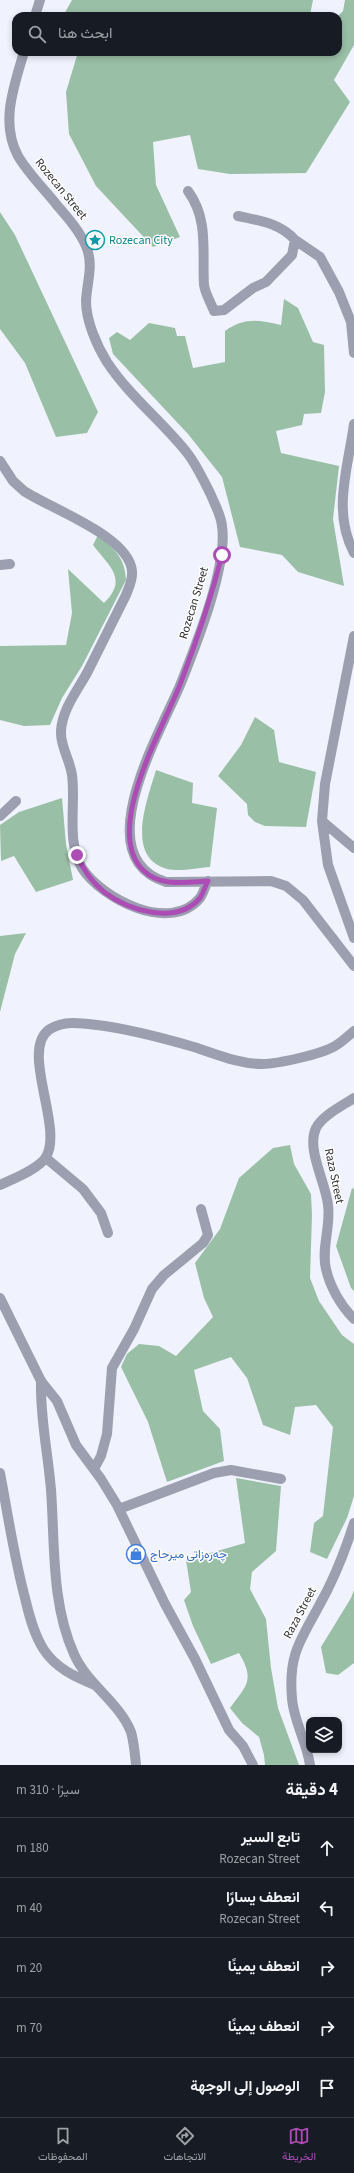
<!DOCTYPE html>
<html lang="ar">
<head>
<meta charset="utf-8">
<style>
	:root { --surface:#171b24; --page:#20242c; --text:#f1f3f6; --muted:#9ea1a6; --line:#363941; --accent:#ac4cb5 }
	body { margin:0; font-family:"Source Sans 3",Vazirmatn,sans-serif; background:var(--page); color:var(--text); direction:rtl }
	.controls { position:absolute; right:12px; bottom:12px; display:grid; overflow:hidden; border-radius:8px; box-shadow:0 2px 6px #0003 }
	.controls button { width:36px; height:36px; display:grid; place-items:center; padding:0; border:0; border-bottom:1px solid var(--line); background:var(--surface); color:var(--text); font:20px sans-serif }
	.stop { position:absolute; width:12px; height:12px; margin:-9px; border:3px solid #ac4cb5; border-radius:50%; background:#fff }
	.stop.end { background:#ac4cb5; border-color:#fff; box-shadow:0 1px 4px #0008 }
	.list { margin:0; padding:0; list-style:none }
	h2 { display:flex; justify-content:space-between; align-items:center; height:52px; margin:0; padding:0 16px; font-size:17px }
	h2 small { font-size:13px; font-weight:400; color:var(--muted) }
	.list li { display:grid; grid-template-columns:26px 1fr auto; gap:12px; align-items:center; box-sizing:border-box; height:60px; padding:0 16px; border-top:1px solid var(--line) }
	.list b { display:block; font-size:15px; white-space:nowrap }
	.list p { margin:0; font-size:13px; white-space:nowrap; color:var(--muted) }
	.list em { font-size:13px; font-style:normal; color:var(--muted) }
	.icon { flex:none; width:22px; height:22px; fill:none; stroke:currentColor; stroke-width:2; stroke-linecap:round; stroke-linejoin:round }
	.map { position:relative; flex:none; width:354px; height:1765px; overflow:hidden; direction:ltr }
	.search { position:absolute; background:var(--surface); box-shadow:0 2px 6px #0003; left:12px; right:12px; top:12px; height:44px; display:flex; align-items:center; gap:10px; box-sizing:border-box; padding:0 14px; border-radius:12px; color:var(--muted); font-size:15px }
	.sheet { height:352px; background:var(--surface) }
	nav { display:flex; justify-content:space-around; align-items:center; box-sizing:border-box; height:56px; border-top:1px solid var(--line); background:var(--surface); font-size:11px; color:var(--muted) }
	nav a { display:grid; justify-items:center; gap:2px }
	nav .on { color:var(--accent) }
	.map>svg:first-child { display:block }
</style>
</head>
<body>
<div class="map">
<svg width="354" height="1765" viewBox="0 0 354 1765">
	<rect width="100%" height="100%" fill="#f0f3fd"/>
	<path fill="#9abfa7" d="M72,0H313L310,15L312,16H63Z
		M345,0H354V45L334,80L350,102L306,173L230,174L198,169L190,135L153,142L156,185L180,237L153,247L96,186L69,134L66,92L78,52H338V16L343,11Z
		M0,212L15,235L98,412L87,433L56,437L25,363L0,329Z
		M284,299L298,308L313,342L324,345L325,392L321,413L304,414L302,425L276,431L281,453L339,466L333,519L344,586L298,572L282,555L240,547L222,477L188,434L113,354L109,338L117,332L130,340L149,323L175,328L177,336H185L193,368L225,362V331C245,317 258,320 281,325Z
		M98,535C114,549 125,557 126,580L82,666L62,698L50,725L24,726L0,720V646L66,645L72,613L68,569L104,603C128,579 110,567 93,545Z
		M255,717L274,730L279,762L316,772L306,827L265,826L255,822L248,815L247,804L218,776L241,745Z
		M156,770L193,783L192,803L217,808L210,867C197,868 180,872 167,869C124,857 148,798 156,770Z
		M62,798L66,844L73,880L36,892L14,856L1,861L0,825L19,812Z
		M26,933L15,954L0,1012V936Z
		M290,1145L294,1164L311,1194L312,1215L310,1278L319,1301L342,1335L354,1344V1496L347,1518L327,1559L310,1552L314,1523L323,1516L333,1427L316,1405L295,1407L290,1435L263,1425L247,1378L231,1357L194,1370L203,1411L220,1429L224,1461L167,1482L148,1422L121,1367L127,1354L139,1344L159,1346L176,1356L213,1317L204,1298L195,1263L220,1229L239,1178L273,1148Z
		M352,1188L354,1189V1291L351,1288L336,1246Z
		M236,1478L281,1486L276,1551L252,1572L250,1589L266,1619L271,1668L278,1708L299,1765H265L264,1755L259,1737L242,1723L230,1708C247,1685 255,1680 239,1653L211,1664L193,1626L184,1600L191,1592L186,1560L245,1543Z
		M354,1590V1663L338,1675L326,1673L321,1647L351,1598Z"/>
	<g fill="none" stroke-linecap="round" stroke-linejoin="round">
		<path stroke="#9c9faf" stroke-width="10" d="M35,16L40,0
			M24,52C14,86 0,123 18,156C28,173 44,189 56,204C67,217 79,230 86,246C94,265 87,281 86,301C86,321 97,346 107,362C130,397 163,422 188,454C197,466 204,481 211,495C215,505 221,515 222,526C228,566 196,645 181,683C162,730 85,857 166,882L271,881L286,886L303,900L354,966
			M188,191C209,220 202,251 204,285C205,293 211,303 214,311L224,310L253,288L266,282L292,255L295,240L320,257L339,292L351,322L354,353
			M238,216C260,221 280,223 295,240
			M354,424C348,468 332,511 354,553
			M0,461L13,481L24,491C51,509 129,536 132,571C133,580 129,587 126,595C113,621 100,647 87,673C77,691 62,710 61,731C60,746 70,760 72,775C76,805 66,841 82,868C102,899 170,934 200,898C203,894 205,886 208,881
			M0,565L10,564
			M354,636L325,784L322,821L328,865L354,938
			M0,816L16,801
			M322,821L354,848
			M354,1098C342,1106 323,1115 316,1128C306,1149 326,1183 328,1205C331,1226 321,1249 326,1269C330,1287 341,1306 354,1319
			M46,1158L83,1189L101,1213L108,1233
			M0,1185C13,1179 39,1169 46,1157C64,1127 19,1049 50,1029C64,1020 82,1023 97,1025C130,1029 163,1038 194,1047C216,1054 239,1064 262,1064C277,1064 322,1054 335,1046C342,1042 348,1036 354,1031
			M41,1381L57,1401L76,1445L101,1479L117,1505L165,1604L195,1659L229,1730L243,1746L253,1765
			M41,1381C40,1418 48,1453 51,1490C55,1544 51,1603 74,1654C87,1684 119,1702 131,1732C134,1742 135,1755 136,1765
			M94,1469L101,1456L107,1434L112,1368L134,1329L152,1289L164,1275L203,1243L208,1235L201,1209
			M0,1473C8,1515 14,1557 25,1598C29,1615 34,1635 44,1650C56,1668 75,1677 95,1685
			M119,1509L214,1473L231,1470L281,1479
			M310,1765C307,1743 293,1719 292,1698C288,1654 301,1640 320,1604C333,1581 346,1548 354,1523"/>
		<path stroke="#9c9faf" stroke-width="10" d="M0,1298L41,1381"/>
	</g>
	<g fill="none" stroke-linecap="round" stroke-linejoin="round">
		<path stroke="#ac4cb5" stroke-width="5" d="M77,855C83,870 92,882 104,892C128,910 176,926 200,898C203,894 205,886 208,881C187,882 160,887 144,871C101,831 165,725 181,682C197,640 211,598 222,555"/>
	</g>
	<defs>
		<symbol id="sight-ring" viewBox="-11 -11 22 22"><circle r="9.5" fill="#fff" stroke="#0f9aa8" stroke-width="1.5"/><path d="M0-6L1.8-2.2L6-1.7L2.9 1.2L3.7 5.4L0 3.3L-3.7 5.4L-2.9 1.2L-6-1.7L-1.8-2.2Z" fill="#0f9aa8"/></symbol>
		<symbol id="shop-ring" viewBox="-11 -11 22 22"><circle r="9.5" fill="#fff" stroke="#3f7fe0" stroke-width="1.5"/><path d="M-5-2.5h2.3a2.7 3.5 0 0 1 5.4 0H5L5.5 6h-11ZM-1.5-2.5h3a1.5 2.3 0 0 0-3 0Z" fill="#3f7fe0"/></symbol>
	</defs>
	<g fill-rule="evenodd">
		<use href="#sight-ring" x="84" y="229" width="22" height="22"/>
		<use href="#shop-ring" x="125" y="1543" width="22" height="22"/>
	</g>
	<g text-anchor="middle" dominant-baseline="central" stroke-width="3" stroke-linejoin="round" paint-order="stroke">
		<g font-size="12" fill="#2c2d30" stroke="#fff">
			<text transform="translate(61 189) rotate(51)">Rozecan Street</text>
			<text transform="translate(194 603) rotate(-73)">Rozecan Street</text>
			<text transform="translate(334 1176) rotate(78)">Raza Street</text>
			<text transform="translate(300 1613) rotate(-62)">Raza Street</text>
		</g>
		<g font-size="12" fill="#0d838f" stroke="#fff" text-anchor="start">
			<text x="109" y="240">Rozecan City</text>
		</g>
		<g font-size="12" fill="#366cbe" stroke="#fff" text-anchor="start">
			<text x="150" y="1554">چەرەزاتی میرحاج</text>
		</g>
	</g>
</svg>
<div class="controls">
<button><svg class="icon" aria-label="layers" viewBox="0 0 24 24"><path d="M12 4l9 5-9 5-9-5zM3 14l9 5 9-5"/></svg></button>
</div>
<div class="stop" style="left:222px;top:555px"></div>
<div class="stop end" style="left:77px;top:855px"></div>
<div class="search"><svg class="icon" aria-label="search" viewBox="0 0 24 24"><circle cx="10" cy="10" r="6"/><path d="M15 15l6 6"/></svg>ابحث هنا</div>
</div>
<section class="sheet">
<h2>4 دقيقة<small>سيرًا · 310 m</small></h2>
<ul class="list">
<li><svg class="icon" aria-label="ahead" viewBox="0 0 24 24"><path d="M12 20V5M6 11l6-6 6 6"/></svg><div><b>تابع السير</b><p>Rozecan Street</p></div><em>180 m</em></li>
<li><svg class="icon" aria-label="left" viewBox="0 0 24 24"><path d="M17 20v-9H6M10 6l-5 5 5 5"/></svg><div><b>انعطف يسارًا</b><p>Rozecan Street</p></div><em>40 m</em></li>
<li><svg class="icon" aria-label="right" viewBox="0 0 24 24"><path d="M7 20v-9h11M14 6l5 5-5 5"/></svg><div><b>انعطف يمينًا</b></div><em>20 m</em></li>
<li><svg class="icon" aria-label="right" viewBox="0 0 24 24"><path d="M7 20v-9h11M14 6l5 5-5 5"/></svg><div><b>انعطف يمينًا</b></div><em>70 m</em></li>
<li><svg class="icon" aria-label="arrive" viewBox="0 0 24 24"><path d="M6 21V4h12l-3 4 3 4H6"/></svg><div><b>الوصول إلى الوجهة</b></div></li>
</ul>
</section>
<nav>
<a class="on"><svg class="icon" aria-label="map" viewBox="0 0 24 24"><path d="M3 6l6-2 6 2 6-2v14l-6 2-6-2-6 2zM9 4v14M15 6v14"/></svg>الخريطة</a>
<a><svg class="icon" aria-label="directions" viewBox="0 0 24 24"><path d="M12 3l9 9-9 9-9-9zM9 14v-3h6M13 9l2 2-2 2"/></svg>الاتجاهات</a>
<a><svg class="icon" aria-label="saved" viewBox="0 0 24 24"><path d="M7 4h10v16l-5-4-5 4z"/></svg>المحفوظات</a>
</nav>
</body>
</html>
